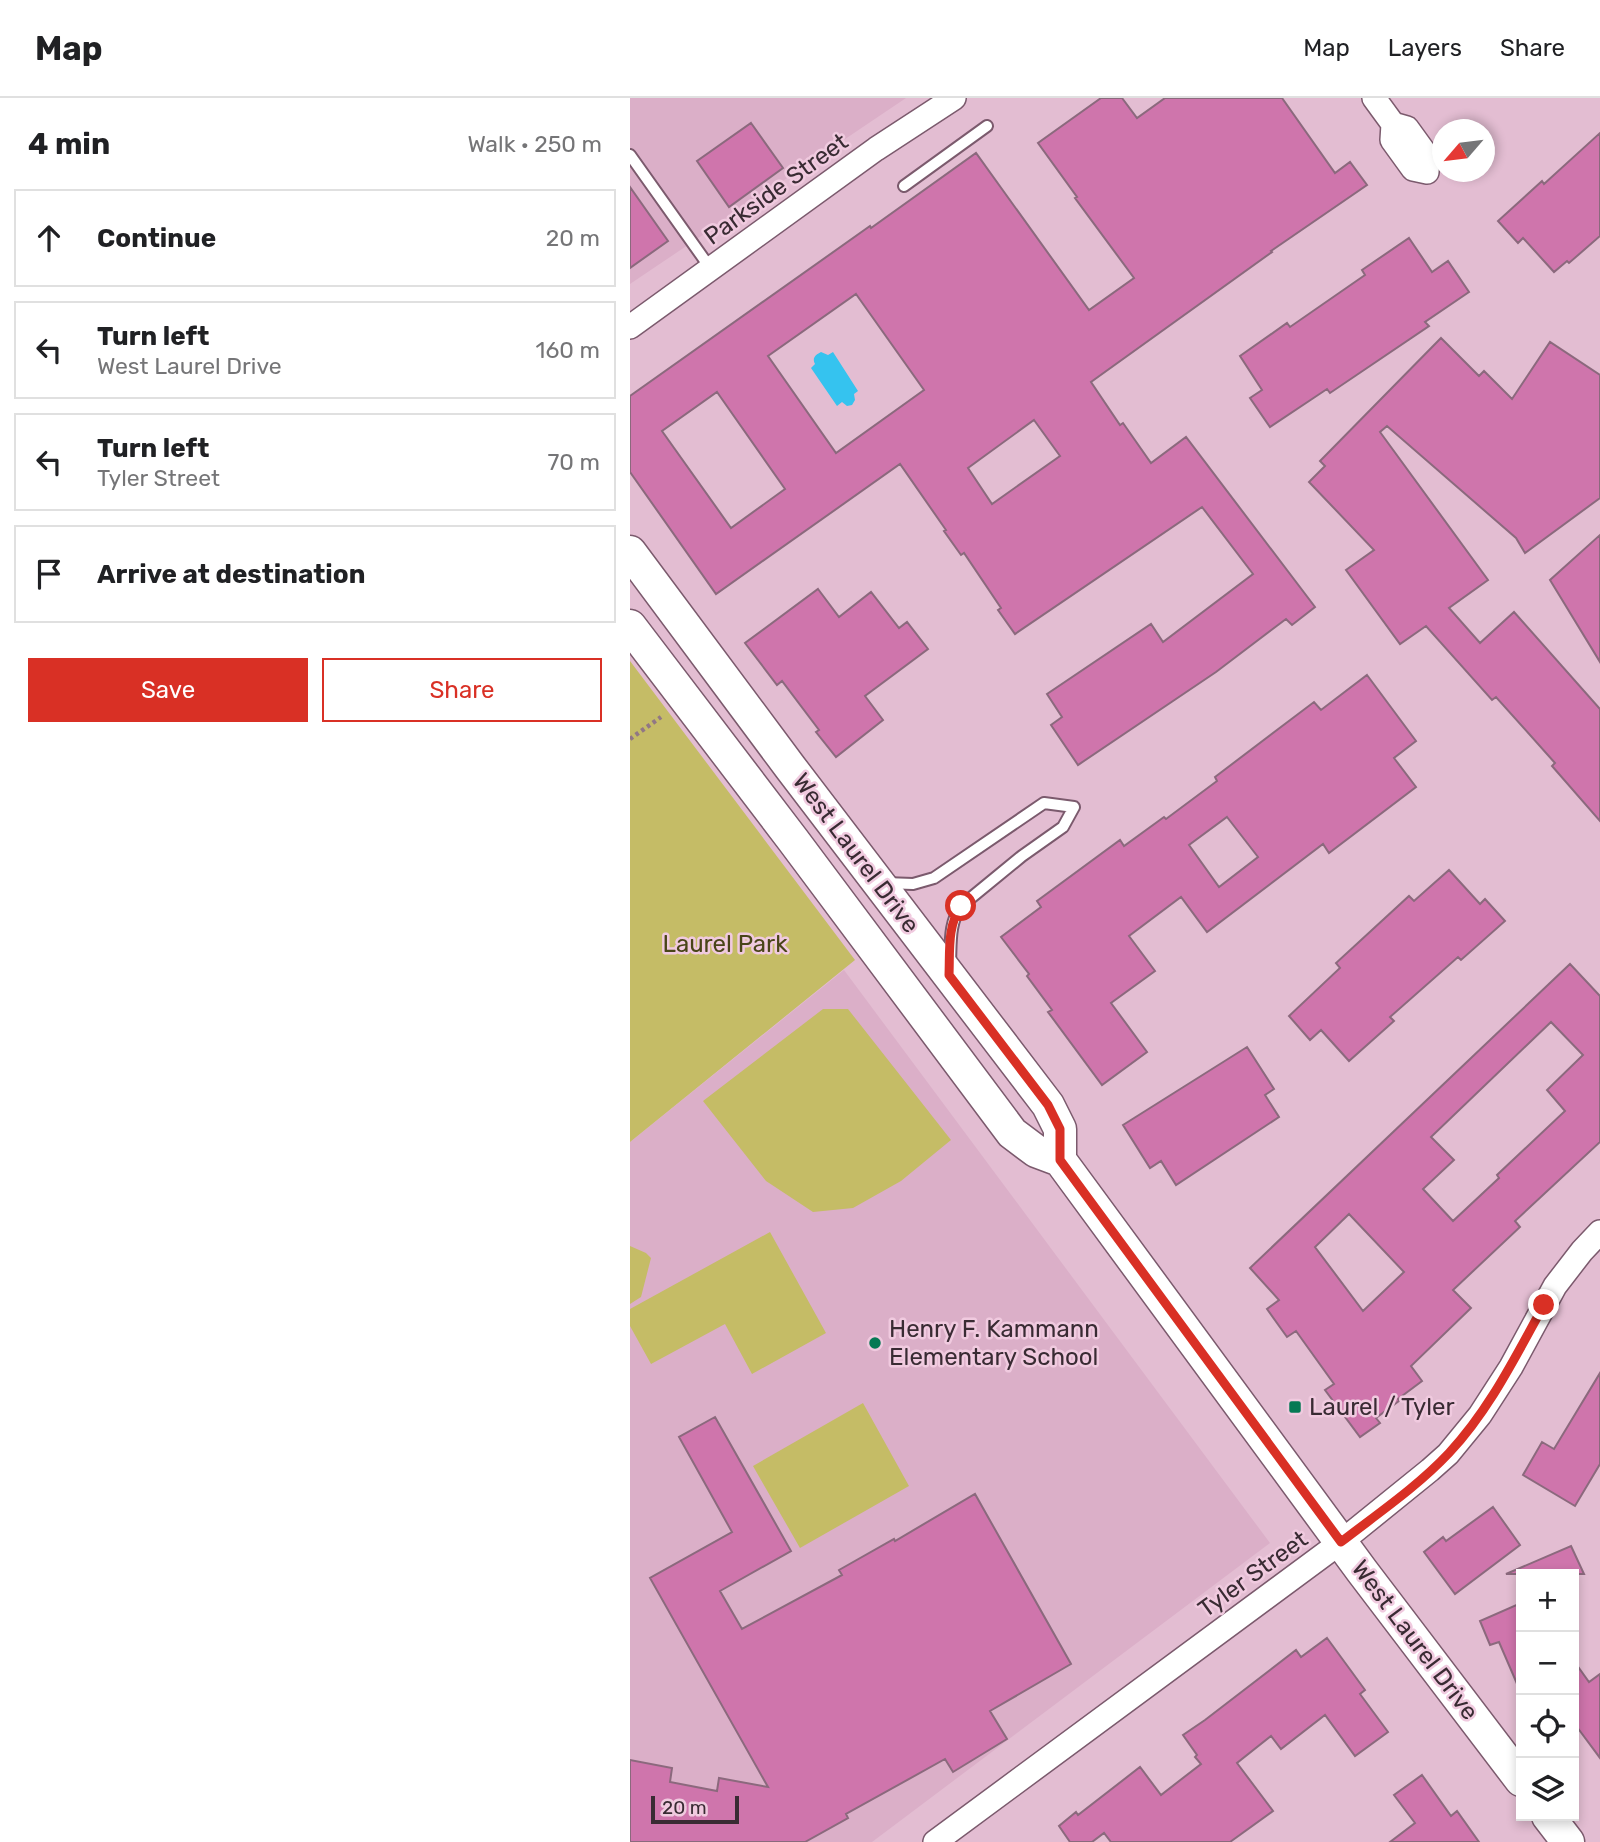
<!DOCTYPE html>
<html lang="en">
<head>
<meta charset="utf-8">
<style>
	:root { --surface:#fff; --page:#f6f6f6; --text:#202124; --muted:#757577; --line:#e0e0e0; --accent:#d93025 }
	body { margin:0; font-family:Rubik,sans-serif; background:var(--page); color:var(--text) }
	.controls { position:absolute; right:21px; bottom:21px; display:grid; overflow:hidden; border-radius:0px; box-shadow:0 4px 10px #0003 }
	.controls button { width:63px; height:63px; display:grid; place-items:center; padding:0; border:0; border-bottom:2px solid var(--line); background:var(--surface); color:var(--text); font:35px sans-serif }
	.compass { position:absolute; left:802px; top:21px; width:63px; height:63px; border-radius:50%; background:var(--surface); box-shadow:0 4px 10px #0003; rotate:242deg }
	.scale { position:absolute; left:21px; bottom:18px; width:88px; box-sizing:border-box; padding-left:7px; border:4px solid #392b33; border-top:0; font-size:19px; line-height:24px; white-space:nowrap; color:#392b33; -webkit-text-stroke:5px #f0cadf; paint-order:stroke }
	.stop { position:absolute; width:21px; height:21px; margin:-16px; border:5px solid #d93025; border-radius:50%; background:#fff }
	.stop.end { background:#d93025; border-color:#fff; box-shadow:0 2px 7px #0008 }
	.list { margin:0; padding:0; list-style:none }
	h2 { display:flex; justify-content:space-between; align-items:center; height:91px; margin:0; padding:0 28px; font-size:30px }
	h2 small { font-size:23px; font-weight:400; color:var(--muted) }
	.list li { display:grid; grid-template-columns:46px 1fr auto; gap:21px; align-items:center; box-sizing:border-box; height:98px; margin:0 14px 14px; padding:0 14px; border:2px solid var(--line); border-radius:0px }
	.list b { display:block; font-size:26px; white-space:nowrap }
	.list p { margin:0; font-size:23px; white-space:nowrap; color:var(--muted) }
	.list em { font-size:23px; font-style:normal; color:var(--muted) }
	.actions { display:flex; gap:14px; padding:21px 28px }
	.actions a { flex:1; padding:16px 0; border:2px solid var(--accent); border-radius:0px; text-align:center; font-size:24px; color:var(--accent) }
	.actions .main { background:var(--accent); color:#fff }
	.icon { flex:none; width:38px; height:38px; fill:none; stroke:currentColor; stroke-width:2; stroke-linecap:round; stroke-linejoin:round }
	.map { position:relative; flex:none; width:970px; height:1744px; overflow:hidden }
	header { display:flex; align-items:center; gap:42px; box-sizing:border-box; height:98px; padding:0 35px; background:var(--surface); border-bottom:2px solid var(--line) }
	header strong { font-size:33px }
	nav { display:flex; gap:38px; margin-inline-start:auto; font-size:24px }
	main { display:flex }
	aside { flex:1; background:var(--surface) }
	.map>svg:first-child { display:block }
</style>
</head>
<body>
<header>
<strong>Map</strong>
<nav><a>Map</a><a>Layers</a><a>Share</a></nav>
</header>
<main>
<aside>
<h2>4 min<small>Walk · 250 m</small></h2>
<ul class="list">
<li><svg class="icon" aria-label="ahead" viewBox="0 0 24 24"><path d="M12 20V5M6 11l6-6 6 6"/></svg><div><b>Continue</b></div><em>20 m</em></li>
<li><svg class="icon" aria-label="left" viewBox="0 0 24 24"><path d="M17 20v-9H6M10 6l-5 5 5 5"/></svg><div><b>Turn left</b><p>West Laurel Drive</p></div><em>160 m</em></li>
<li><svg class="icon" aria-label="left" viewBox="0 0 24 24"><path d="M17 20v-9H6M10 6l-5 5 5 5"/></svg><div><b>Turn left</b><p>Tyler Street</p></div><em>70 m</em></li>
<li><svg class="icon" aria-label="arrive" viewBox="0 0 24 24"><path d="M6 21V4h12l-3 4 3 4H6"/></svg><div><b>Arrive at destination</b></div></li>
</ul>
<div class="actions"><a class="main">Save</a><a>Share</a></div>
</aside>
<div class="map">
<svg width="970" height="1744" viewBox="0 0 970 1744">
	<rect width="100%" height="100%" fill="#e3bdd2"/>
	<path fill="#dbafc8" d="M0,0H276L0,186Z
		M214,872L640,1445L242,1744H0V1044Z"/>
	<path fill="#c5bc66" d="M0,563L225,862L0,1044Z
		M193,911H218L321,1042L271,1083L223,1110L183,1114L136,1083L73,1003Z
		M140,1134L196,1235L122,1276L95,1226L21,1266L0,1228V1211Z
		M0,1148L16,1155L21,1160L11,1199L0,1206Z
		M233,1305L279,1388L170,1450L123,1368Z"/>
	<path fill="#35c3ef" d="M191,254L198,257L203,254L228,293L224,296L225,302L222,307L217,308L212,304L207,308L181,270L185,266C182,260 185,257 191,254Z"/>
	<path fill="#cf75ac" stroke="#8b697d" stroke-width="2" fill-rule="evenodd" d="M471,0H492L507,20L535,0H652L705,75L720,64L737,87L641,153L642,154L461,284L490,327L493,325L521,365L556,339L685,509L662,527L656,521L586,574L448,667L421,627L432,619L417,596L521,526L533,544L623,476L572,409L385,536L368,512L371,510L334,455L331,457L314,433L316,432L270,366L86,496L0,374V298L240,128L241,130L346,55L459,212L504,180L445,100L447,99L408,45ZM226,196L294,292L206,355L138,258ZM87,294L155,391L101,430L32,333ZM404,322L430,358L362,406L338,370Z
		M121,25L153,70L99,109L67,63Z
		M970,35V138L939,165L937,163L924,174L893,140L888,145L868,123L912,83L914,86Z
		M0,89L38,143L0,170Z
		M779,140L802,174L818,163L839,194L795,224L799,228L700,295L697,291L640,329L620,300L632,292L610,258L657,225L660,229L735,177L732,172Z
		M811,240L849,278L854,273L882,301L920,244L970,277V400L895,455L886,440L757,328L750,334L858,482L819,510L850,545L884,514L970,611V723L922,668L925,665L866,599L862,602L796,528L770,546L716,472L744,452L679,384L695,368L690,363Z
		M970,437V564L920,482Z
		M188,491L209,519L241,494L269,530L277,524L298,551L235,598L253,622L206,659L186,634L189,632L152,583L147,587L115,545Z
		M737,577L786,643L764,660L786,689L699,755L693,746L577,834L551,799L499,838L525,873L481,905L517,954L472,987L418,914L422,912L397,878L399,876L371,839L411,809L407,803L490,742L494,748L534,719L536,721L587,683L585,679L684,604L691,612ZM597,719L628,759L589,789L559,747Z
		M819,772L850,806L855,801L875,823L831,862L828,859L760,919L764,923L719,963L691,932L680,942L659,918L710,870L706,865L779,798L784,803Z
		M940,866L970,898V1044L885,1123L890,1129L823,1192L841,1210L781,1268L792,1283L768,1301L769,1303L746,1320L750,1325L730,1339L695,1292L704,1286L666,1233L657,1239L637,1211L649,1202L620,1170ZM921,924L953,957L917,992L935,1013L867,1077L869,1080L823,1123L793,1091L824,1062L801,1039ZM719,1116L774,1174L733,1213L685,1149Z
		M617,949L644,991L635,997L649,1019L546,1087L531,1063L520,1070L493,1027Z
		M970,1275V1366L945,1408L893,1377L912,1344L924,1351Z
		M85,1319L161,1453L90,1493L112,1531L212,1477L209,1472L264,1441L265,1443L345,1396L441,1566L360,1613L377,1641L323,1674L315,1661L216,1716L218,1720L175,1744H0V1662L42,1670L40,1684L87,1693L89,1680L138,1689L20,1480L102,1434L49,1339Z
		M863,1409L890,1447L825,1496L794,1454L813,1439L816,1443Z
		M941,1448L954,1476H876Z
		M891,1505V1595L869,1544L860,1547L850,1523Z
		M697,1540L735,1592L730,1596L758,1634L725,1658L695,1617L651,1651L641,1638L607,1665L643,1713L600,1744H481L474,1735L462,1744H440L429,1728L446,1714L448,1717L510,1669L531,1697L571,1666L565,1659L567,1657L553,1637L575,1622L666,1552L671,1559Z
		M944,1563L959,1584L970,1576V1660L944,1625Z
		M792,1677L821,1718L827,1713L849,1744H760L785,1725L764,1697Z"/>
	<g fill="none" stroke-linecap="round" stroke-linejoin="round">
		<defs>
			<path id="lane" d="M0,57L81,171
				M274,88L357,28
				M255,785L283,786L304,780L414,705L444,709L433,729L392,758L331,808C319,825 321,845 320,865"/>
			<path id="street" d="M744,0L763,26L762,42L783,71L797,74L798,59L777,30L763,26
				M0,229L246,51L324,0
				M305,1744L711,1444L800,1372L818,1356L850,1317L881,1269L925,1188L952,1153L970,1134"/>
			<path id="secondary" d="M0,454L160,669L418,1007L430,1031V1062
				M0,528L163,742L382,1035L406,1053L430,1062L732,1473L891,1682
				M918,1718L938,1744"/>
		</defs>
		<use href="#lane" stroke="#7b5a6d" stroke-width="14"/>
		<use href="#street" stroke="#7b5a6d" stroke-width="26"/>
		<use href="#secondary" stroke="#7b5a6d" stroke-width="35"/>
		<path stroke="#917785" stroke-width="4.5" stroke-dasharray="3.5 3.5" stroke-linecap="butt" d="M0,641L31,619"/>
		<use href="#lane" stroke="#fff" stroke-width="10"/>
		<use href="#street" stroke="#fff" stroke-width="23"/>
		<use href="#secondary" stroke="#fff" stroke-width="32"/>
	</g>
	<g fill="none" stroke-linecap="round" stroke-linejoin="round">
		<path stroke="#d93025" stroke-width="9" d="M331,808C317,828 320,854 319,877L418,1007L430,1031V1062L711,1444C747,1416 787,1389 819,1355C860,1311 885,1259 914,1207"/>
	</g>
	<g fill="#057954" stroke="#f0cadf" stroke-width="2.5">
		<circle cx="245" cy="1245" r="7"/>
		<rect x="658" y="1302" width="14" height="14" rx="3.5"/>
	</g>
	<g text-anchor="middle" dominant-baseline="central" stroke-width="5" stroke-linejoin="round" paint-order="stroke">
		<g font-size="24" fill="#392b33" stroke="#f0cadf">
			<text transform="translate(146 91) rotate(-36)">Parkside Street</text>
			<text transform="translate(226 755) rotate(53)">West Laurel Drive</text>
			<text transform="translate(623 1476) rotate(-36)">Tyler Street</text>
			<text transform="translate(785 1542) rotate(53)">West Laurel Drive</text>
		</g>
		<g font-size="24" fill="#494518" stroke="#f0cadf">
			<text x="95" y="846">Laurel Park</text>
		</g>
		<g font-size="24" fill="#392b33" stroke="#f0cadf" text-anchor="start">
			<text x="259" y="1231">Henry F. Kammann<tspan x="259" dy="28">Elementary School</tspan></text>
			<text x="679" y="1309">Laurel / Tyler</text>
		</g>
	</g>
</svg>
<div class="controls">
<button>+</button>
<button>−</button>
<button><svg class="icon" aria-label="locate" viewBox="0 0 24 24"><circle cx="12" cy="12" r="6"/><path d="M12 2v4M12 18v4M2 12h4M18 12h4"/></svg></button>
<button><svg class="icon" aria-label="layers" viewBox="0 0 24 24"><path d="M12 4l9 5-9 5-9-5zM3 14l9 5 9-5"/></svg></button>
</div>
<svg class="compass" viewBox="-18 -18 36 36"><path d="M0-13l5 13h-10z" fill="#e53935"/><path d="M0 13l5-13h-10z" fill="#757577"/></svg>
<div class="scale">20 m</div>
<div class="stop" style="left:331px;top:808px"></div>
<div class="stop end" style="left:914px;top:1207px"></div>
</div>
</main>
</body>
</html>
